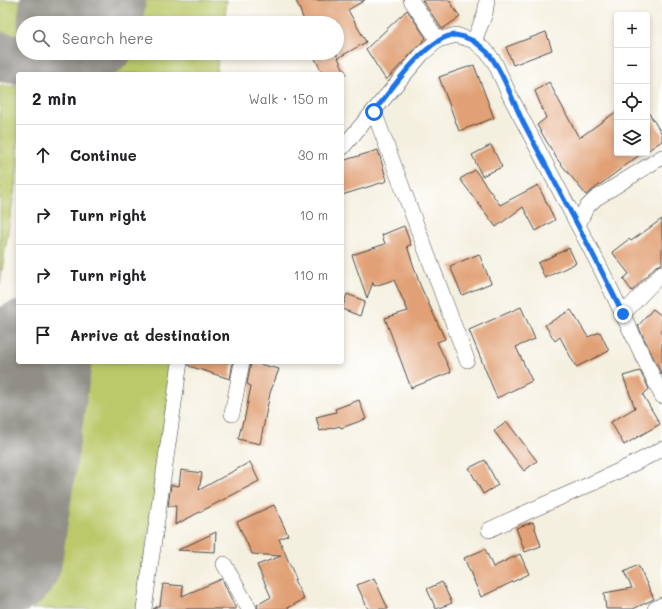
<!DOCTYPE html>
<html lang="en">
<head>
<meta charset="utf-8">
<style>
	:root { --surface:#fff; --page:#f2f2f2; --text:#202124; --muted:#757577; --line:#e0e0e0 }
	body { margin:0; font-family:Mali,sans-serif; background:var(--page); color:var(--text) }
	.controls { position:absolute; right:12px; top:12px; display:grid; overflow:hidden; border-radius:4px; box-shadow:0 2px 6px #0003 }
	.controls button { width:36px; height:36px; display:grid; place-items:center; padding:0; border:0; border-bottom:1px solid var(--line); background:var(--surface); color:var(--text); font:20px sans-serif }
	.stop { position:absolute; width:12px; height:12px; margin:-9px; border:3px solid #1a73e8; border-radius:50%; background:#fff }
	.stop.end { background:#1a73e8; border-color:#fff; box-shadow:0 1px 4px #0008 }
	.list { margin:0; padding:0; list-style:none }
	h2 { display:flex; justify-content:space-between; align-items:center; height:52px; margin:0; padding:0 16px; font-size:17px }
	h2 small { font-size:13px; font-weight:400; color:var(--muted) }
	.list li { display:grid; grid-template-columns:26px 1fr auto; gap:12px; align-items:center; box-sizing:border-box; height:60px; padding:0 16px; border-top:1px solid var(--line) }
	.list b { display:block; font-size:15px; white-space:nowrap }
	.list em { font-size:13px; font-style:normal; color:var(--muted) }
	.icon { flex:none; width:22px; height:22px; fill:none; stroke:currentColor; stroke-width:2; stroke-linecap:round; stroke-linejoin:round }
	.map { position:relative; flex:none; width:662px; height:609px; overflow:hidden }
	.search { position:absolute; background:var(--surface); box-shadow:0 2px 6px #0003; left:16px; top:16px; width:328px; height:44px; display:flex; align-items:center; gap:10px; box-sizing:border-box; padding:0 14px; border-radius:22px; color:var(--muted); font-size:15px }
	.panel { position:absolute; background:var(--surface); box-shadow:0 2px 6px #0003; left:16px; top:72px; width:328px; height:292px; border-radius:4px }
	.map>svg:first-child { display:block }
</style>
</head>
<body>
<div class="map">
<svg width="662" height="609" viewBox="0 0 662 609">
	<rect width="100%" height="100%" fill="#fff"/>
	<filter id="ink" filterUnits="userSpaceOnUse"><feTurbulence type="fractalNoise" baseFrequency=".025" numOctaves="2"/><feDisplacementMap in="SourceGraphic" scale="8" xChannelSelector="R" yChannelSelector="G"/><feConvolveMatrix kernelMatrix="1 2 1 2 8 2 1 2 1" color-interpolation-filters="sRGB"/></filter>
	<filter id="wash" filterUnits="userSpaceOnUse"><feTurbulence type="fractalNoise" baseFrequency=".012" numOctaves="4" result="noise"/><feDisplacementMap in="SourceGraphic" scale="16" xChannelSelector="R" yChannelSelector="G"/><feGaussianBlur stdDeviation="0.9" result="paint"/><feColorMatrix in="noise" values="0 0 0 0 0 0 0 0 0 0 0 0 0 0 0 0 0 1.4 0 .05"/><feComposite in="paint" operator="in"/></filter>
	<g filter="url(#wash)">
		<rect width="100%" height="100%" fill="#f4f0e0"/>
		<path fill="#bbc96b" stroke="#737a4b" d="M0,0H45L41,23H23V38L0,35Z
			M126,0H227L224,23H122Z
			M117,53H219L216,74H114Z
			M0,85L18,87V167L0,283Z
			M69,362H174L137,609H31Z"/>
		<g fill="none" stroke-linecap="round" stroke-linejoin="round">
			<path stroke="#908e86" stroke-width="50" d="M0,57L73,67
				M0,534L5,523"/>
			<path stroke="#908e86" stroke-width="125" d="M80,23L83,0
				M0,555L29,362"/>
		</g>
		<g id="blocks">
			<path fill="#e1a074" d="M296,0H365L348,10L366,42L338,58L346,74H323L312,53H335L337,56V23H305Z
				M422,0H449L460,17L442,29Z
				M407,10L426,38L386,80L366,49Z
				M546,32L552,50L513,65L506,47Z
				M474,65L494,118L459,131L439,77Z
				M549,82L579,138L617,111V153H642L586,195L557,159L537,125L546,118L535,91Z
				M647,110L662,134V141L647,151Z
				M491,145L502,167L482,176L472,155Z
				M378,150L387,181L342,195V161Z
				M475,170L500,205L538,185L555,220L536,231L523,207L496,227L460,179Z
				M662,219V264L655,267L632,291L623,279L629,274L612,252L629,239L631,241Z
				M404,226L411,245L407,246L420,285L445,339L437,342L451,372L411,388L385,318L408,311L394,280L374,286L373,282L367,298L352,255L385,244L382,235Z
				M569,248L576,263L545,278L538,263Z
				M479,254L491,283L462,295L450,266Z
				M347,294L365,301L360,316L342,309Z
				M521,307L535,339L516,347L532,381L497,398L469,330Z
				M653,309L662,316V375L638,326Z
				M571,310L588,337L600,332L609,351L576,367L560,337L555,341L545,325Z
				M189,362H233L230,379L189,366Z
				M251,362L279,369L270,393L260,444L238,439L243,421H244L251,386L247,384Z
				M640,371L649,389L643,395L660,424L624,445L611,422L635,408L623,376Z
				M359,400L366,419L341,428L340,426L320,431L316,417L336,412L335,409Z
				M507,422L537,461L524,471L494,431Z
				M485,460L498,485L483,494L469,468Z
				M250,462L259,481L175,525L176,506H168L171,485L179,486L181,470L202,473L199,490Z
				M274,505L288,535L279,539L296,579L294,580L304,599L286,609H258L257,605L271,597L257,565L281,556L252,554L237,522Z
				M533,522L541,546L525,552L516,528Z
				M216,532L215,552L178,550Z
				M485,549L493,567L520,554L529,574L481,597L464,558Z
				M638,565L654,599L633,609H606L604,593L632,588L624,572Z
				M374,578L388,609H368L357,585Z
				M222,579L236,609H153L160,605L163,584L183,586L182,596Z
				M442,582L452,603L436,609L427,589Z"/>
		</g>
	</g>
	<g filter="url(#ink)">
		<use href="#blocks" fill-opacity="0" stroke="#494946" stroke-width="1"/>
		<g fill="none" stroke-linecap="round" stroke-linejoin="round">
			<defs>
				<path id="minor" d="M411,0L438,40
					M474,41L485,14L487,0
					M374,112L467,360
					M342,148L422,54L438,40L456,35L474,41L487,52L495,63L510,96L600,267L662,396
					M578,225L586,208L595,199L662,157
					M623,314L662,273
					M232,414L242,362
					M489,530C546,502 606,480 662,449
					M224,564L249,609
					M144,609L180,362
					M655,609L662,605"/>
			</defs>
			<use href="#minor" stroke="#494946" stroke-width="16"/>
			<use href="#minor" stroke="#fff" stroke-width="15"/>
		</g>
	</g>
	<g fill="none" stroke-linecap="round" stroke-linejoin="round" filter="url(#ink)">
		<path stroke="#1a73e8" stroke-width="5" d="M374,112C389,92 429,35 455,35C467,36 479,44 487,52C501,67 514,104 524,124C557,187 592,250 623,314"/>
	</g>
</svg>
<div class="controls">
<button>+</button>
<button>−</button>
<button><svg class="icon" aria-label="locate" viewBox="0 0 24 24"><circle cx="12" cy="12" r="6"/><path d="M12 2v4M12 18v4M2 12h4M18 12h4"/></svg></button>
<button><svg class="icon" aria-label="layers" viewBox="0 0 24 24"><path d="M12 4l9 5-9 5-9-5zM3 14l9 5 9-5"/></svg></button>
</div>
<div class="stop" style="left:374px;top:112px"></div>
<div class="stop end" style="left:623px;top:314px"></div>
<div class="search"><svg class="icon" aria-label="search" viewBox="0 0 24 24"><circle cx="10" cy="10" r="6"/><path d="M15 15l6 6"/></svg>Search here</div>
<section class="panel">
<h2>2 min<small>Walk · 150 m</small></h2>
<ul class="list">
<li><svg class="icon" aria-label="ahead" viewBox="0 0 24 24"><path d="M12 20V5M6 11l6-6 6 6"/></svg><div><b>Continue</b></div><em>30 m</em></li>
<li><svg class="icon" aria-label="right" viewBox="0 0 24 24"><path d="M7 20v-9h11M14 6l5 5-5 5"/></svg><div><b>Turn right</b></div><em>10 m</em></li>
<li><svg class="icon" aria-label="right" viewBox="0 0 24 24"><path d="M7 20v-9h11M14 6l5 5-5 5"/></svg><div><b>Turn right</b></div><em>110 m</em></li>
<li><svg class="icon" aria-label="arrive" viewBox="0 0 24 24"><path d="M6 21V4h12l-3 4 3 4H6"/></svg><div><b>Arrive at destination</b></div></li>
</ul>
</section>
</div>
</body>
</html>
